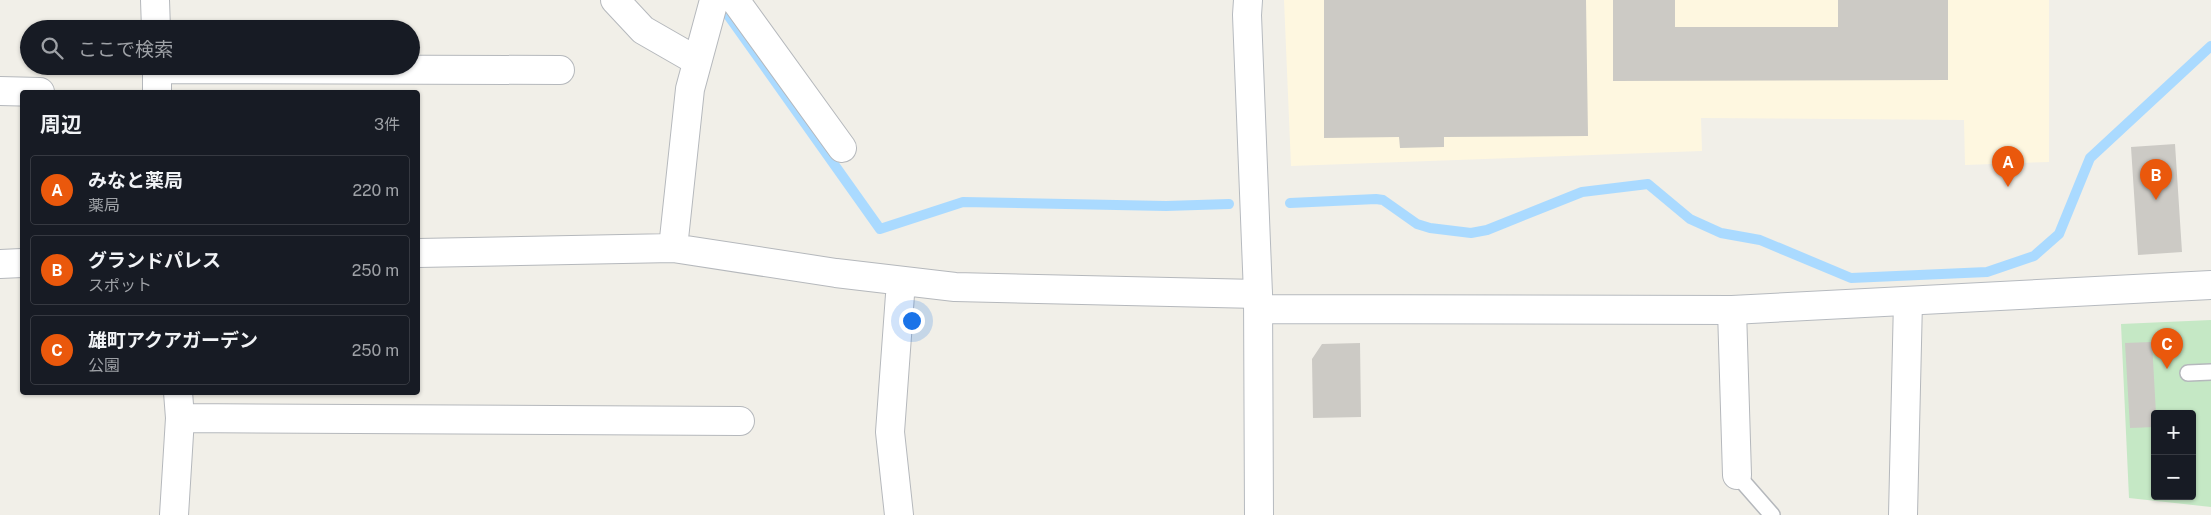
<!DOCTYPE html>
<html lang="ja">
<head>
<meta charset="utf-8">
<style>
	:root { --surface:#171b24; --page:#20242c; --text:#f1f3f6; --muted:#9ea1a6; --line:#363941; --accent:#ea580c }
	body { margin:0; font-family:"Public Sans","Noto Sans JP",sans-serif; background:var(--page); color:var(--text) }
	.controls { position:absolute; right:15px; bottom:15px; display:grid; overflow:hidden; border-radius:5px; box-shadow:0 1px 4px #0004 }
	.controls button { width:45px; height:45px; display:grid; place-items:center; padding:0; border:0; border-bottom:1px solid var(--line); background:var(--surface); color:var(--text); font:25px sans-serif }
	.you { position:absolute; left:911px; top:320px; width:18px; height:18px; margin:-12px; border:4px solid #fff; border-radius:50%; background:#1a73e8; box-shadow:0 0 0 8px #1a73e833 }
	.badge { display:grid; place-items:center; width:32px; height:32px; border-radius:50%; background:var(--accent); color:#fff; font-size:16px; font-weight:700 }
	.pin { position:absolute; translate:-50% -41px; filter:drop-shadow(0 1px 2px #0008) }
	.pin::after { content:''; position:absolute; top:26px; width:18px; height:15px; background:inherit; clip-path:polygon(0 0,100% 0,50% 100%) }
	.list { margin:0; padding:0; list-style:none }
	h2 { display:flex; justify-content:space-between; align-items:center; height:65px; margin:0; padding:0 20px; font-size:21px }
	h2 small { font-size:16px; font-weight:400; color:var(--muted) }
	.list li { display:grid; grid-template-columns:32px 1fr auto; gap:15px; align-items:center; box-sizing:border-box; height:70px; margin:0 10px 10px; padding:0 10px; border:1px solid var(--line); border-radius:5px }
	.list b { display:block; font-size:19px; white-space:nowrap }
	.list p { margin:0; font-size:16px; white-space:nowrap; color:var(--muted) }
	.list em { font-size:16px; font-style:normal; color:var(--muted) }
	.icon { flex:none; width:28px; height:28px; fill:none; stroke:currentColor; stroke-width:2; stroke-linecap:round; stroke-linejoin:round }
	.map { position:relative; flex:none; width:2211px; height:515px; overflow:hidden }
	.search { position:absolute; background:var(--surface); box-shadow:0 1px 4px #0004; left:20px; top:20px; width:400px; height:55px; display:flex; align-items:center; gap:12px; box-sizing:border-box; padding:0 18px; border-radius:28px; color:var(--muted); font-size:19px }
	.panel { position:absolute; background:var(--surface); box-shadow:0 1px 4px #0004; left:20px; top:90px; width:400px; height:305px; border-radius:5px }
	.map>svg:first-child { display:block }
</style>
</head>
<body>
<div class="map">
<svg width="2211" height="515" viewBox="0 0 2211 515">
	<rect width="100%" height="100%" fill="#f1efe8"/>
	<path fill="#fef7e0" d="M1284,0H2049V162L1965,165L1964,120L1701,118L1702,151L1291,166Z"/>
	<path fill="#c5e8c5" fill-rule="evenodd" d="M2211,320V507L2129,498L2121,324ZM2155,414H2192V496H2155Z"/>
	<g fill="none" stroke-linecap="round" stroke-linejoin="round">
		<path stroke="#aadaff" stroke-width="10" d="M718,1L880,229L963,202L1166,206L1229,204
			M1290,203L1376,199L1383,200L1417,224L1430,228L1471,233L1487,230L1582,192L1648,184L1690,219L1721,233L1760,240L1851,278L1987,272L2034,256L2059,234L2090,158L2211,46"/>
	</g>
	<path fill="#cccac5" d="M1324,0H1586L1588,136L1444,137V147L1400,148L1399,137L1324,138Z
		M1613,0H1675V27H1838V0H1948V80L1613,81Z
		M2175,144L2182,252L2138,255L2131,147Z
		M2152,342L2156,414L2155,427L2130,428L2125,343Z
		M1360,343L1361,417L1313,418L1312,359L1322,344Z"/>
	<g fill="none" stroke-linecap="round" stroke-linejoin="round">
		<defs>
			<path id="lane" d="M2188,373L2211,372
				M1737,475L1772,515"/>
			<path id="street" d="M155,0L156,29
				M615,0L643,30L697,61
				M735,0L842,148
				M157,66V92
				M157,69L560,70
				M0,91L40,92
				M673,248L690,89L713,4L716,0
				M418,253L673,248L836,273L955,287L1258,294
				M0,264L22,263
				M1732,310L1737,475
				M180,418L740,421
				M174,515L180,418L178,392
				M899,515L890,432L901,281
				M1903,515L1908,301"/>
			<path id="secondary" d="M1248,0L1247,15L1258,294L1259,515
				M1258,309L1732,310L2211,285"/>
		</defs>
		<use href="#lane" stroke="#b5b8bc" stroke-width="18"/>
		<use href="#street" stroke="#b5b8bc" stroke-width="30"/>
		<use href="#secondary" stroke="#b6babf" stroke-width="30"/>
		<use href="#lane" stroke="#fff" stroke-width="15"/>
		<use href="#street" stroke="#fff" stroke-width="28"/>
		<use href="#secondary" stroke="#fff" stroke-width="28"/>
	</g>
</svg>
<div class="controls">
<button>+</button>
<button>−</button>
</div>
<div class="you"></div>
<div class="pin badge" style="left:2008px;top:187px">A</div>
<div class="pin badge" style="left:2156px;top:200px">B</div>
<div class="pin badge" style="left:2167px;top:369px">C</div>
<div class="search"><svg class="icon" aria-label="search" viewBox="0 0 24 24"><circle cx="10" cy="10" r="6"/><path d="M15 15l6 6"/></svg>ここで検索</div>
<section class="panel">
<h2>周辺<small>3件</small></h2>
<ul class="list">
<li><span class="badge">A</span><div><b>みなと薬局</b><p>薬局</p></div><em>220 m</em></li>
<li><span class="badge">B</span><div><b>グランドパレス</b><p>スポット</p></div><em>250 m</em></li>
<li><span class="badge">C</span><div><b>雄町アクアガーデン</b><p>公園</p></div><em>250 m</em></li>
</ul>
</section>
</div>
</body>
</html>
